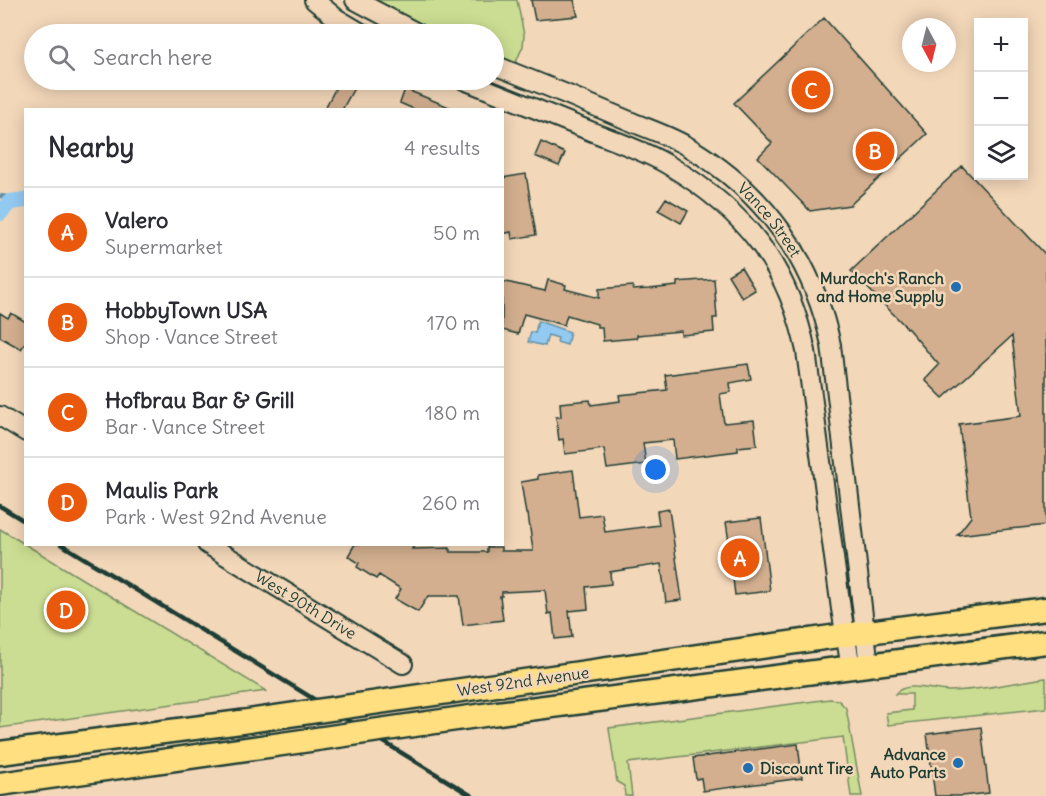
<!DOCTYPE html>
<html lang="en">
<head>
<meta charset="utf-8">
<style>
	:root { --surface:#fff; --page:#f7f7f7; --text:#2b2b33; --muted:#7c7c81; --line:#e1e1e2; --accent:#ea580c }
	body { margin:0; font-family:Delius,sans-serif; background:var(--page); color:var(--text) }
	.controls { position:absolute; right:18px; top:18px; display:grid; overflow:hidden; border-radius:0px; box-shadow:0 3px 15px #0003 }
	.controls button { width:54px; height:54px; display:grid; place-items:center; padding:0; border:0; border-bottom:2px solid var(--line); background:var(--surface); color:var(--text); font:30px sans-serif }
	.compass { position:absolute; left:902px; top:18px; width:54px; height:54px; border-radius:50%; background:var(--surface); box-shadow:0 3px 15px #0003; rotate:173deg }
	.you { position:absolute; left:656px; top:470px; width:21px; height:21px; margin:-15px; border:4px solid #fff; border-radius:50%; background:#1a73e8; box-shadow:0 0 0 9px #1a73e833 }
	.badge { display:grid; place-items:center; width:39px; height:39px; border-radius:50%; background:var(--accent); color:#fff; font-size:20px; font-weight:700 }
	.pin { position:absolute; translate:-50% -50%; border:3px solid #fff; box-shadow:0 2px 6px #0006 }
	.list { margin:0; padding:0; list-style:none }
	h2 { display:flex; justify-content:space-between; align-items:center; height:78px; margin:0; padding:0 24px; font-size:26px }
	h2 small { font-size:20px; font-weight:400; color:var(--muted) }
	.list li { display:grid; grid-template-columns:39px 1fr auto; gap:18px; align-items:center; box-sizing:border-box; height:90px; padding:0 24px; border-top:2px solid var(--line) }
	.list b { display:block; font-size:22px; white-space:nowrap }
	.list p { margin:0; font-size:20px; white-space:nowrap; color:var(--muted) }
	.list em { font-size:20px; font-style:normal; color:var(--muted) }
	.icon { flex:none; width:33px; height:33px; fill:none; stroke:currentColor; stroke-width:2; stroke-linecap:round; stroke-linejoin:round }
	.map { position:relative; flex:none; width:1046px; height:796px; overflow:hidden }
	.search { position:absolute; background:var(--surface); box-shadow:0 3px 15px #0003; left:24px; top:24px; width:480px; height:66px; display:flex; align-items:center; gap:15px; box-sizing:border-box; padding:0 21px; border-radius:33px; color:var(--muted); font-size:22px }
	.panel { position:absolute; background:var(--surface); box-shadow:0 3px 15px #0003; left:24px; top:108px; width:480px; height:438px; border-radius:0px }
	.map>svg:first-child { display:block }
</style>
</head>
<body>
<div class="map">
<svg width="1046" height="796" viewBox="0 0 1046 796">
	<rect width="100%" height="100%" fill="#f3d7b9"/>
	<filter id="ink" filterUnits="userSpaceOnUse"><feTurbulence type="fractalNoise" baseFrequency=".0167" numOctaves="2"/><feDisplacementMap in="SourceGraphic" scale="12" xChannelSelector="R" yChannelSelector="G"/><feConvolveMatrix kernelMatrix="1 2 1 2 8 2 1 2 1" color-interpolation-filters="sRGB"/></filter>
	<g filter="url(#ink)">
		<path fill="#cbdd92" stroke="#758d63" stroke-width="1.5" d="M368,0H517L524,35L523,46L515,64L494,56V34H439L408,22Z
			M0,529L266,691L0,728Z
			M1046,678V708L888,725L886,713L912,710V694H895C906,680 933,691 949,691C979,691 1015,682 1046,678Z
			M830,699L838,700L846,708L862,796H851L843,737L628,763L632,796H625L624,786L617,782L609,728Z"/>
		<path fill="#93caf2" stroke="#6592a6" stroke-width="1.5" d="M538,321L570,332L567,345L557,342L558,338L548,335L545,346L528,342L531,332L535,333Z"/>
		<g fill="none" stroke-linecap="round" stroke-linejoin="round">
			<path stroke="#6592a6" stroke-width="4.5" d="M0,196L8,197"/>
			<path stroke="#93caf2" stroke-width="16" d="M0,213L10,202L26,200"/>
		</g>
		<path fill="#d3af8f" stroke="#1f3d34" stroke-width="1.5" d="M531,0H574L578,16L535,20Z
			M824,18L927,134L850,205L810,211L758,157L772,143L734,103Z
			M340,80L354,88L342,110H324Z
			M405,89L454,109V110H416L400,103Z
			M541,142L565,153L559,166L535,156Z
			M962,166L1046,255V525L957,535L971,517L959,424L1021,416L1012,336L943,398L925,380L939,365L909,330L851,271Z
			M526,174L536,235L512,239L511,232L502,234V178Z
			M666,198L688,211L681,223L658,210Z
			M741,267L755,290L742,298L728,275Z
			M714,279L717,318H713L714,332L681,335V331L637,335V338L603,341L602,327H597V324L567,315L564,325L524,314L518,334L502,330V281L545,291L548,280L566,285L565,289L599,298V289L633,286V290L649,289L677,286V282Z
			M0,313L8,318L11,313L26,322V342L21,349L0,337Z
			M748,364L751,379L730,383L731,392L720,394L724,423L754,420L757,445L738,447V451L675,459L673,440L643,443L646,464L607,469L604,449L565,454L563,439L559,440L556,417H561L560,403L590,400L591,405L620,401L619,395L667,390L665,375Z
			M573,470L579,517L602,514L605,532L659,525L657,511L669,509L682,600L666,602L661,564L610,572L611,584L586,587L588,609L569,611L572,637L555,639L552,613L548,614L545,590L502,592V596H500L503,620L463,625L459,596H428L418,612L395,599L401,589L379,575L376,579L357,567L359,563L348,556L355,544H415L412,549L450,548V552H487V547H501V551H533L528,514H526L521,482L538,479V475Z
			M761,518L770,591L735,595L732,570H725L722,549L730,548L726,522Z
			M981,727L989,793L962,796H935L927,734Z
			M798,744L802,778L703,791L701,778L696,779L693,758Z"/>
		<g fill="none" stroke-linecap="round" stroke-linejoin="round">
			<defs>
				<g id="minor">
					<path d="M314,0L336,18L363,34"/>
					<path d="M355,0L419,34"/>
					<path id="s1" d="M494,65C540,83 586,102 632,122C651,130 673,137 690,148C765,193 813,260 831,345L869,666"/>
					<path d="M464,80C504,96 543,112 583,128C611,140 644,150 670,166C745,211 788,265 806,351L841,609L851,668"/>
					<path d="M0,416L26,432"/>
					<path id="s2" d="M207,544L403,664"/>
				</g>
				<path id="major" d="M503,684L845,635L1046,609
					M498,713L1046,642
					M0,753L241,722
					M0,784L268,746"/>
			</defs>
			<use href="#minor" stroke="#1f3d34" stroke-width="22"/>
			<use href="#major" stroke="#1f3d34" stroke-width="27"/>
			<use href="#minor" stroke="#f3d7b9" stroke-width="18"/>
			<use href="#major" stroke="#ffdf80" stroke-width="22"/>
			<path stroke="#1f3d34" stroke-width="4.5" d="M0,506L26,522
				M61,544L472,796"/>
			<defs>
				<path id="major-bridge" d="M241,722L503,684
					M268,746L498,713"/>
			</defs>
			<use href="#major-bridge" stroke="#1f3d34" stroke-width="27" stroke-linecap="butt"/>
			<use href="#major-bridge" stroke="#ffdf80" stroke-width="22"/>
		</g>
	</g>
	<g fill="#1f6fb2" stroke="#f3d7b9" stroke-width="2">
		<circle cx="956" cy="287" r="6"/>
		<circle cx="958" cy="763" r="6"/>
		<circle cx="748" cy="768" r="6"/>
	</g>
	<g text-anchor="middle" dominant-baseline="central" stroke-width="5" stroke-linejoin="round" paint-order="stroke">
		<g font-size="16" fill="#1f3d34" stroke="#f3d7b9">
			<text stroke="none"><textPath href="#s1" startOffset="321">Vance Street</textPath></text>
			<text stroke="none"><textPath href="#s2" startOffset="116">West 90th Drive</textPath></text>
			<text transform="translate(523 681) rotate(-8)">West 92nd Avenue</text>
		</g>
		<g font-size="16" font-weight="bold" fill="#1f3d34" stroke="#f3d7b9" text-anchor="end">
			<text x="944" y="278">Murdoch's Ranch<tspan x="944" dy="18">and Home Supply</tspan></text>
			<text x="946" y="754">Advance<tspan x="946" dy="18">Auto Parts</tspan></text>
			<text x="760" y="768" text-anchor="start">Discount Tire</text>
		</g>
	</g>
</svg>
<div class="controls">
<button>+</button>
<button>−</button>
<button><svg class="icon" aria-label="layers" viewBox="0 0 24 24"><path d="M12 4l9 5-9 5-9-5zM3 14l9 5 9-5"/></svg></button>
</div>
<svg class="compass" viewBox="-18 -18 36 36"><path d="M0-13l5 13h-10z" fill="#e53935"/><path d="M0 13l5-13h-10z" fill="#7c7c81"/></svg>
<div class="you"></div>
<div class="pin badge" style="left:740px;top:558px">A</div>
<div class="pin badge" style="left:875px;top:151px">B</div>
<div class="pin badge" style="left:811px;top:90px">C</div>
<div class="pin badge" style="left:66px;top:610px">D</div>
<div class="search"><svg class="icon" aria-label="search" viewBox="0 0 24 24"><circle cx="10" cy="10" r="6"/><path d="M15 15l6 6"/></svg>Search here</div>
<section class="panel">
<h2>Nearby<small>4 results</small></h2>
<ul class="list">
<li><span class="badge">A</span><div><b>Valero</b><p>Supermarket</p></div><em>50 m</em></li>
<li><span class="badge">B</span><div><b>HobbyTown USA</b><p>Shop · Vance Street</p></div><em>170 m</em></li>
<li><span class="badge">C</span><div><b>Hofbrau Bar &amp; Grill</b><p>Bar · Vance Street</p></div><em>180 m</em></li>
<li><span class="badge">D</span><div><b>Maulis Park</b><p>Park · West 92nd Avenue</p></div><em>260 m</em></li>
</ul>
</section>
</div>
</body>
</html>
